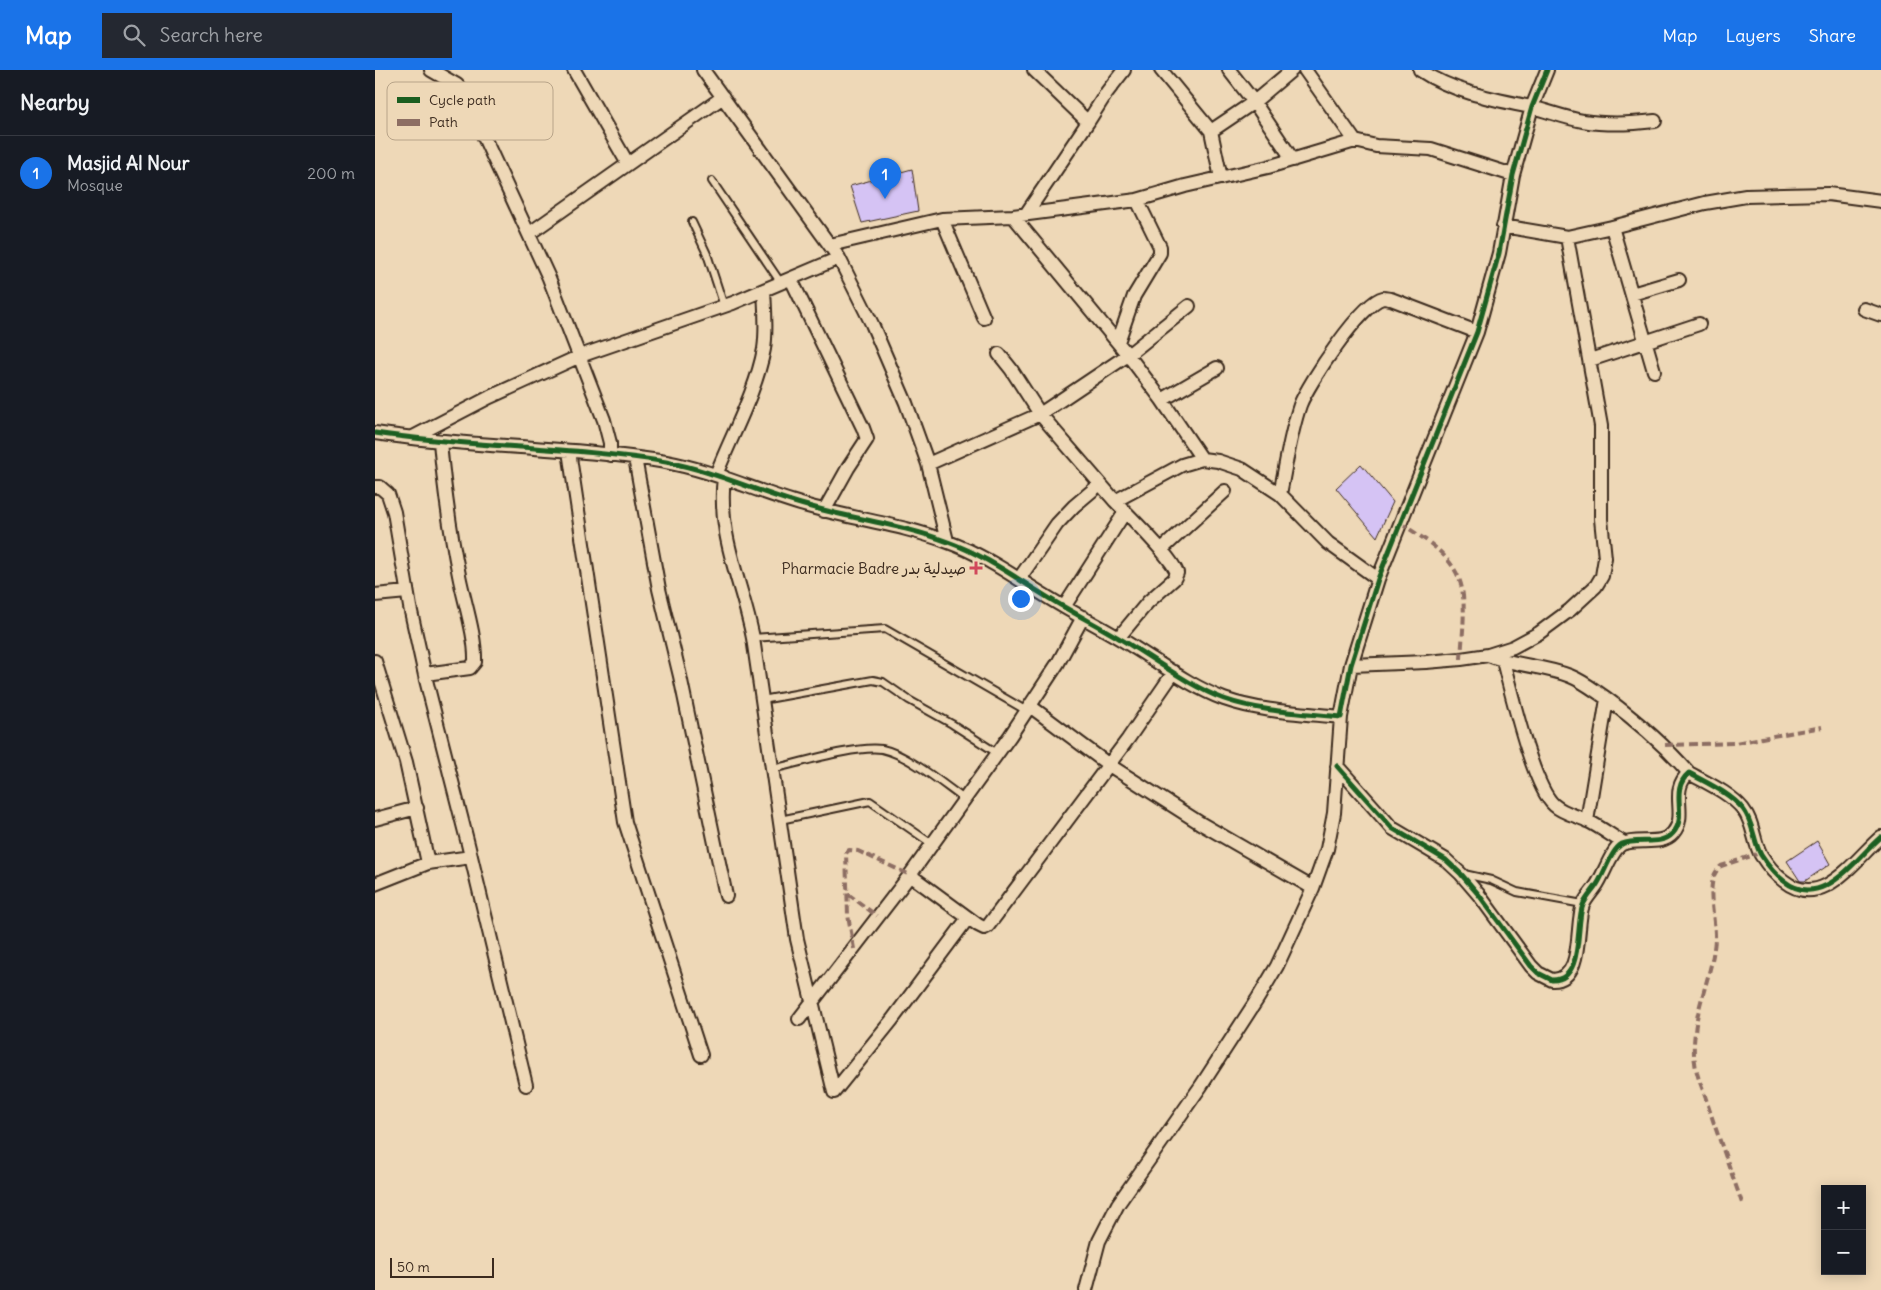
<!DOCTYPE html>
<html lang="en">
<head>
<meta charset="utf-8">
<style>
	:root { --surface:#171b24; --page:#242831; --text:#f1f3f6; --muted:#9ea1a6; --line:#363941; --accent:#1a73e8 }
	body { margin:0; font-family:Delius,"Playpen Sans Arabic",sans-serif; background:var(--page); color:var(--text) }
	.controls { position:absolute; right:15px; bottom:15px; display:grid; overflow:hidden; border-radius:0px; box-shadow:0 2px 12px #0003 }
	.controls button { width:45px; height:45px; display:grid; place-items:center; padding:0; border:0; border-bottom:1px solid var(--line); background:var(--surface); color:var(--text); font:25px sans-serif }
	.scale { position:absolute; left:15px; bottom:12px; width:104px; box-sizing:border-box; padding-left:5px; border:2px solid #3b2a1e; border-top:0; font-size:14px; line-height:18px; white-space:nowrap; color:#3b2a1e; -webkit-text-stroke:4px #eed8b7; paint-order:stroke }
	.you { position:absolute; left:645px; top:528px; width:18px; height:18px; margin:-12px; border:4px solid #fff; border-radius:50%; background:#1a73e8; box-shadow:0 0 0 8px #1a73e833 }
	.badge { display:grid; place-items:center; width:32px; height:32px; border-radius:50%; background:var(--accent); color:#fff; font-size:16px; font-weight:700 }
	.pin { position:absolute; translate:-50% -41px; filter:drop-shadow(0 1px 2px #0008) }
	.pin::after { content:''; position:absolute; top:26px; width:18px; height:15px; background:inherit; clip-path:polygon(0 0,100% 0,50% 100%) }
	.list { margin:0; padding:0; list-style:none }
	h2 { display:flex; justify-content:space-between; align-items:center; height:65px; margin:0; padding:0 20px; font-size:21px }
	h2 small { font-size:16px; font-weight:400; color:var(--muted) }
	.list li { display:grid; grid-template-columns:32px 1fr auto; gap:15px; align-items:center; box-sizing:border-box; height:75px; padding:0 20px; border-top:1px solid var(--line) }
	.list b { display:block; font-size:19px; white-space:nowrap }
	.list p { margin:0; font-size:16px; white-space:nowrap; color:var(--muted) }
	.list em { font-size:16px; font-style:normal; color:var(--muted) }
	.icon { flex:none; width:28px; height:28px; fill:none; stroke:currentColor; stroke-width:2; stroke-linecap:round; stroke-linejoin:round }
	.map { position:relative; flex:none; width:1506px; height:1220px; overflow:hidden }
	header { display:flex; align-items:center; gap:30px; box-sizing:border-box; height:70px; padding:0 25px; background:var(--accent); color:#fff }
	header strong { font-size:24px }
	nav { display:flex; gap:28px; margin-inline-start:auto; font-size:18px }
	.search { width:350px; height:45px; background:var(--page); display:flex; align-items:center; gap:12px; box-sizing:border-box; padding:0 18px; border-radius:0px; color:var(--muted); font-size:19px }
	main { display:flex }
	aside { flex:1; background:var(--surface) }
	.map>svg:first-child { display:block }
</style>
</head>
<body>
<header>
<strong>Map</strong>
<div class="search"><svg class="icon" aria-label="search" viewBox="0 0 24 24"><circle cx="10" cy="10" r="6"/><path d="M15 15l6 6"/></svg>Search here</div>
<nav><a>Map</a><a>Layers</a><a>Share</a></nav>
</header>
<main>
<aside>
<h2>Nearby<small></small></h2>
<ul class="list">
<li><span class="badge">1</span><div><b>Masjid Al Nour</b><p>Mosque</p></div><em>200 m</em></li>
</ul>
</aside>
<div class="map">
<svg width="1506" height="1220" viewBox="0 0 1506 1220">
	<rect width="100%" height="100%" fill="#eed8b7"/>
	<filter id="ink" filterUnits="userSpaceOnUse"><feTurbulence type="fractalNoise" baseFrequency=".02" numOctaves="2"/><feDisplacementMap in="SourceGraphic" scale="10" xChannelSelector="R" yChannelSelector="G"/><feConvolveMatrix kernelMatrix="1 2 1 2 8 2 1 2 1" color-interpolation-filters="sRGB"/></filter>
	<g filter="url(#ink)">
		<path fill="#d5c3f4" stroke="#3b2a1e" d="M537,99L543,141L487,153L475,116Z
			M986,394L1018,432L1002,467L961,418Z
			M1442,771L1455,794L1430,811H1425L1412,791Z"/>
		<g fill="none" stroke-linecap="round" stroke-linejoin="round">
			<defs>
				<path id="service" d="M337,111L406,213
					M317,152L332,184L349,236
					M378,568L510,559L652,641
					M387,630L498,610L508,612L534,630L577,654L622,683
					M397,699C424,693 482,675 507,679C532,684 568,714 589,729
					M405,750L495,731L557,774
					M1089,804L1116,810L1142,822L1208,834"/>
				<path id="minor" d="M56,0L82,15L89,24L174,208L229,350L235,373V385
					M199,0L253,94
					M328,0L464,188L497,254L531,333L553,394L572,471
					M659,0L713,52L732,22L749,0
					M786,0L836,61L879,32L917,0
					M854,0L879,32L918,90
					M930,0L980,71
					M1045,0C1078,22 1117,29 1156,37C1173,41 1190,48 1208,51C1232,55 1255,54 1280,51
					M836,61L846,108
					M651,144L713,52
					M638,146L753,285L787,330L827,389
					M567,149L609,248
					M1237,157L1279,301
					M155,163L348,27
					M1192,167L1237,157L1330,133L1371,126L1453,124L1506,131
					M455,175L567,149L638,146L762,130L810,116L893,97L980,71L1001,76L1056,79L1138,105
					M416,209L488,358L492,369L473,398L449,441
					M1257,224L1304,210
					M1489,239L1506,245
					M743,272L759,226L785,183V177L762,130
					M624,284L636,299L665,344L740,431L807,395L827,389L843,391L867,399L905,424
					M1215,290L1324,254
					M787,330L842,298
					M0,363C97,378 195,376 291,392C335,400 376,419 419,432C469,448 523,453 573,472C615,487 650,515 689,537C713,551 737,563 760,578C789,596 817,617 849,629C886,642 927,643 966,647L976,595L1003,509L1102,262L1124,183L1138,105L1157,37L1172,0
					M36,368L115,327L205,286L358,233L464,188
					M194,381L250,752L326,985
					M260,388L284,519L305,606L351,826
					M553,394L665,344L753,285L814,236
					M341,405C357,364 381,322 389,279C392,259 390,240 389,221
					M349,407C342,466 367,512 378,568L422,869L459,1022
					M0,417H5L13,424L19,442L35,537L51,610L93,774L151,1015
					M740,431C754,446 797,487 802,503L799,509L773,532L744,567
					M786,480L850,421
					M644,509L682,454L699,436L725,414
					M1003,509L953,473L905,424C911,395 915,364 925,335C933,314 987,232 1008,228C1011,228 1013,229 1016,229L1102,262
					M0,525L32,522
					M689,537L750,442
					M1113,585C1139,596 1168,595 1195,606C1208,611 1219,620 1231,628C1262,651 1289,674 1314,703
					M0,591L31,692L53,793
					M1128,591C1136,621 1158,717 1179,735C1189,744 1201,745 1213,751C1225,757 1237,766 1249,773
					M976,595L1051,592L1086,589L1113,585L1138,577L1164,563L1195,540L1221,516L1227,506L1230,488L1226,449V356L1192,167L1128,156
					M50,604L95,598L100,592C101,566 89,531 84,505C75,461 69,416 65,372
					M655,636L734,695L825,753L938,818
					M962,696L1017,758L1071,790L1086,804L1104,825L1156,896L1163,903L1177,910C1210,911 1200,853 1208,835C1211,828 1217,822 1221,816C1229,805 1236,780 1247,774C1263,767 1286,777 1298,763C1314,745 1293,721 1314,703C1332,713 1355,723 1368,739C1379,753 1378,771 1386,785C1393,796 1399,804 1409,811C1447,841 1479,790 1506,767
					M0,749L42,738
					M1212,751L1232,629
					M535,805L603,855L609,858L613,856L753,669L799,602
					M0,814L53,793L96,787
					M424,949L535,805L635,666L683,593L708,547
					M459,1022L517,950L593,848
					M711,1220L724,1171L743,1134L826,1016L883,928L902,896L938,818L952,779L959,743L966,647"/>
			</defs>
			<use href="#service" stroke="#3b2a1e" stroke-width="10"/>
			<use href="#minor" stroke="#3b2a1e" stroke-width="16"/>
			<use href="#service" stroke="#eed8b7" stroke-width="6"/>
			<use href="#minor" stroke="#eed8b7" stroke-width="12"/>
			<path stroke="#8d6e63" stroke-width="4" stroke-dasharray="8 4" stroke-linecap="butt" d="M1025,453C1050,469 1081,487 1087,519C1091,540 1087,568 1086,589
				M1290,675L1360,673L1447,657
				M473,824L502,846
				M479,879L473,845L471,783L474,780L483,781L535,805
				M1367,1133C1355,1098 1342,1064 1331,1029C1327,1017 1321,1004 1320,992C1318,982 1319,971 1320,962C1323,931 1338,901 1340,869C1341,848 1328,810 1346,796L1385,783"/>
			<defs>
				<path id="cycleway" d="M0,363C97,378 195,376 291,392C335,400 376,419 419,432C469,448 523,453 573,472C615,487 650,515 689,537C713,551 737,563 760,578C789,596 817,617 849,629C886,642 927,643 966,647L976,595L1003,509L1102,262L1124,183L1138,105L1157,37L1172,0
					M962,696L1017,758L1071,790L1086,804L1104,825L1156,896L1163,903L1177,910C1210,911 1200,853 1208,835C1211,828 1217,822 1221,816C1229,805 1236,780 1247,774C1263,767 1286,777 1298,763C1314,745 1293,721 1314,703C1332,713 1355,723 1368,739C1379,753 1378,771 1386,785C1393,796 1399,804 1409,811C1447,841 1479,790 1506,767"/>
			</defs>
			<use href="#cycleway" stroke="#eed8b7" stroke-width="8"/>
			<use href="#cycleway" stroke="#1b5e20" stroke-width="5"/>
		</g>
	</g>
	<path fill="#d1495b" stroke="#eed8b7" stroke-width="2" d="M598.5 490.5h5v5h5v5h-5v5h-5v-5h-5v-5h5z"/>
	<g text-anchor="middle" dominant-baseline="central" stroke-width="5" stroke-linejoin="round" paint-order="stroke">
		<g font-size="15" fill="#3b2a1e" stroke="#eed8b7" text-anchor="end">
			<text x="591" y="498">Pharmacie Badre صيدلية بدر</text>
		</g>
	</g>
	<rect x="12" y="12" width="166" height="58" rx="8" fill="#eed8b7" stroke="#b8a489" stroke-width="1"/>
	<rect x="22" y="27" width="23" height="6" fill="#1b5e20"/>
	<rect x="22" y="49" width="23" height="7" fill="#8d6e63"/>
	<g font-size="14" fill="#3b2a1e">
		<text x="54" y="35">Cycle path</text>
		<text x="54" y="57">Path</text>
	</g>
</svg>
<div class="controls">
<button>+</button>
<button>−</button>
</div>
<div class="scale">50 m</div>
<div class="you"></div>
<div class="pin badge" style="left:510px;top:129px">1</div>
</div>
</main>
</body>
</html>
